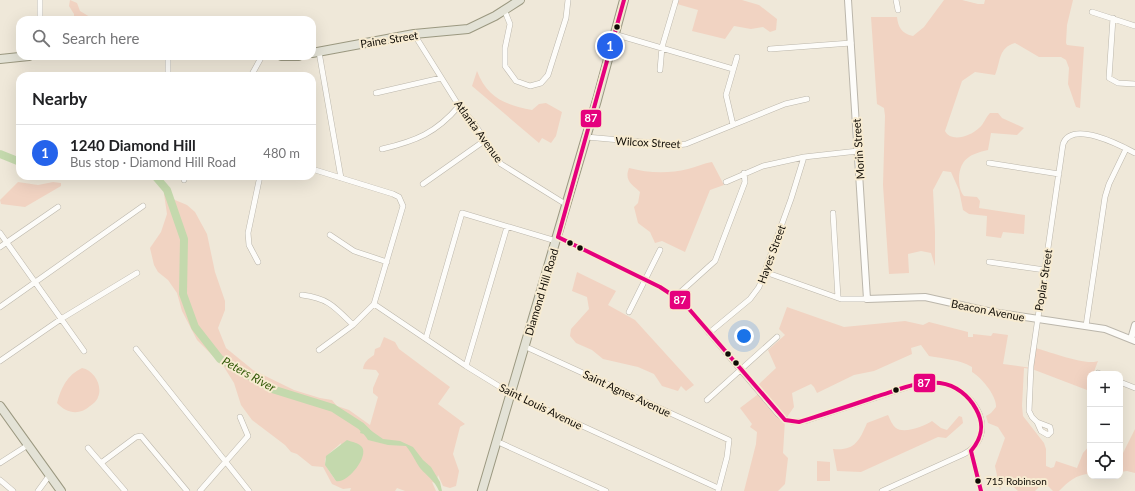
<!DOCTYPE html>
<html lang="en">
<head>
<meta charset="utf-8">
<style>
	:root { --surface:#fff; --page:#f6f6f6; --text:#202124; --muted:#757577; --line:#e0e0e0; --accent:#2563eb }
	body { margin:0; font-family:Lato,sans-serif; background:var(--page); color:var(--text) }
	.controls { position:absolute; right:12px; bottom:12px; display:grid; overflow:hidden; border-radius:8px; box-shadow:0 4px 16px #0002 }
	.controls button { width:36px; height:36px; display:grid; place-items:center; padding:0; border:0; border-bottom:1px solid var(--line); background:var(--surface); color:var(--text); font:20px sans-serif }
	.you { position:absolute; left:744px; top:336px; width:14px; height:14px; margin:-10px; border:3px solid #fff; border-radius:50%; background:#1a73e8; box-shadow:0 0 0 6px #1a73e833 }
	.badge { display:grid; place-items:center; width:26px; height:26px; border-radius:50%; background:var(--accent); color:#fff; font-size:13px; font-weight:700 }
	.pin { position:absolute; translate:-50% -50%; border:2px solid #fff; box-shadow:0 1px 4px #0006 }
	.list { margin:0; padding:0; list-style:none }
	h2 { display:flex; justify-content:space-between; align-items:center; height:52px; margin:0; padding:0 16px; font-size:17px }
	h2 small { font-size:13px; font-weight:400; color:var(--muted) }
	.list li { display:grid; grid-template-columns:26px 1fr auto; gap:12px; align-items:center; box-sizing:border-box; height:56px; padding:0 16px; border-top:1px solid var(--line) }
	.list b { display:block; font-size:15px; white-space:nowrap }
	.list p { margin:0; font-size:13px; white-space:nowrap; color:var(--muted) }
	.list em { font-size:13px; font-style:normal; color:var(--muted) }
	.icon { flex:none; width:22px; height:22px; fill:none; stroke:currentColor; stroke-width:2; stroke-linecap:round; stroke-linejoin:round }
	.map { position:relative; flex:none; width:1135px; height:491px; overflow:hidden }
	.search { position:absolute; background:var(--surface); box-shadow:0 4px 16px #0002; left:16px; top:16px; width:300px; height:44px; display:flex; align-items:center; gap:10px; box-sizing:border-box; padding:0 14px; border-radius:12px; color:var(--muted); font-size:15px }
	.panel { position:absolute; background:var(--surface); box-shadow:0 4px 16px #0002; left:16px; top:72px; width:300px; height:108px; border-radius:12px }
	.map>svg:first-child { display:block }
</style>
</head>
<body>
<div class="map">
<svg width="1135" height="491" viewBox="0 0 1135 491">
	<rect width="100%" height="100%" fill="#efe8d9"/>
	<path fill="#f1d3c2" fill-rule="evenodd" d="M70,0L77,3L80,11L90,17V20H74V14L69,6Z
		M678,0H742L759,5L777,19L776,30L770,32L763,27L751,29L734,26L725,39L692,31L698,10L677,4Z
		M944,0H962L978,4H984L985,0H1073L1067,25L1066,43L1067,45L1084,47L1080,108L1076,107L1068,84L1069,68L1066,60L1061,57H1039L1015,43C998,48 1001,61 995,75L975,72L962,81L945,131C951,143 971,136 979,128C984,124 985,118 990,113H998L1002,118L1024,128L1017,135L991,133L988,150C970,154 960,159 959,178C959,184 960,192 964,196L977,197L980,201L979,208L1025,215L1024,234L1003,232L1001,238L986,236L987,216L969,214L963,210L959,190L951,172L943,171L933,190L935,232V266L931,253L921,251L908,254L909,273L889,274L883,185L885,116L884,108L877,104L871,17H897C898,27 902,34 913,36L924,27Z
		M477,71C487,98 506,105 532,110L539,104L546,103L562,112L556,136L551,143L542,138L539,143L472,86Z
		M712,162L724,185L710,190L685,252L662,241L655,243L650,232L638,223L634,207L638,203L640,192C632,184 624,181 629,168C648,173 668,174 688,169C696,167 704,163 712,162Z
		M18,182L38,185L53,182L61,183V186L25,207L1,204L0,200Z
		M166,192L175,200L187,205L195,212L207,234L215,272L225,301V310L218,328L226,348L253,370L294,390L320,398L332,400L337,406L349,410L370,425L378,397L373,393V388L379,374L376,370L363,369C364,362 368,359 374,355L375,349L380,347L384,337L395,342L399,349L450,387L438,404L465,424L460,427L453,454L459,471L456,486L450,488L443,486L438,475L436,483L432,482L436,491H405L397,488L395,491H350L351,488L343,489L332,484L323,467L312,466L297,454L291,452L285,445L252,420L241,405L234,383L224,367L197,340L182,311L177,293L168,280L158,272L154,265L150,248L161,232L167,214L164,194ZM341,443L336,481C320,458 321,461 341,443Z
		M577,272L616,291L608,305L635,320L694,385L686,391L681,386L678,391L662,386L654,374L638,367L603,359L592,350L576,343L570,336L571,329L589,309L587,297L572,291Z
		M787,307L844,327L905,321L923,325L929,322L968,332V337H973V334L991,336L993,333L1008,335L1003,364L1032,368L1035,348C1048,351 1086,366 1098,361L1093,374H1090L1087,390L1032,369L1024,368L1022,406L1023,416L1044,443L1046,449V466L1051,468L1054,467L1056,461L1077,468L1083,453L1090,445V474C1076,474 1068,482 1059,491H1053L1044,482L1035,491H1018L1007,481L1002,484L1000,490L995,466L1005,438L998,427L988,423L986,416L991,413L996,407C997,396 981,377 972,372V367C958,359 944,359 929,356L921,345L911,348L912,354L874,371L854,375L817,393L814,387L811,384L792,393L794,407L785,420L783,453L788,458L785,484L778,491H744L756,444L757,432L750,427L752,424L740,408L757,395L758,385L776,368L768,350L785,335L779,329Z
		M82,368C94,370 103,386 98,397C97,401 93,404 90,406C79,416 66,413 57,403C61,388 67,375 82,368Z
		M888,415C890,419 892,425 896,428C904,434 925,426 932,421L941,428L947,430L959,416L962,417L963,423L946,438L938,437L861,472L837,471L833,449C854,451 859,442 867,423Z
		M1135,429V473L1127,471L1120,472V454L1122,455Z
		M817,461L830,462V481H817Z"/>
	<path fill="#c4d9ad" d="M363,425L383,439L400,441L413,447L423,460L431,467L440,482L442,491H439C435,481 427,476 420,468C415,461 412,453 406,446L388,445L368,440L364,434L360,433Z
		M347,440C352,442 359,443 362,447C369,457 347,484 336,481L325,465L326,456Z"/>
	<g fill="none" stroke-linecap="round" stroke-linejoin="round">
		<path stroke="#c4d9ad" stroke-width="8" d="M0,154L20,162
			M155,176L167,190L184,239L183,294L195,327L220,359L272,389L333,408L361,426L369,434"/>
		<defs>
			<path id="minor" d="M896,0L898,10
				M504,9L510,24L505,48V66L516,81L530,86L541,83L548,75L566,18L568,0
				M1092,12L1135,26
				M1113,18L1109,78L1118,83L1135,84
				M40,20V0
				M414,34L459,106L473,122L501,164L567,205
				M614,34L733,69
				M770,49L851,43
				M319,52L341,178
				M168,56V76
				M660,70L662,47L676,0
				M251,76L262,56
				M376,93L441,78
				M733,125L785,104L807,99
				M586,137L677,145L686,144L733,125L726,95L737,57
				M382,149C416,141 436,133 459,106
				M989,163L1059,174
				M312,169L393,194L399,197L403,206L374,304L353,325L319,350
				M183,176L184,180
				M726,182L763,166L804,157L858,151
				M423,184L484,141
				M833,213L838,298
				M0,233L84,351
				M330,235L354,251L387,262
				M558,237L660,287L683,302L778,414C788,423 796,423 808,420L920,383C932,382 943,382 953,387C981,400 996,437 964,454L882,491
				M0,247L58,207
				M258,262L249,245L248,233L260,176
				M989,262L1045,270
				M765,272L841,299H867
				M302,295C328,298 335,307 353,325
				M675,297L715,261L745,182L744,173
				M374,304L466,366L510,393L718,488
				M0,307L143,206
				M629,312L660,250
				M1086,326L1105,197L1109,184L1126,149
				M709,333L750,299L759,287L791,199L804,157
				M426,338L462,213L556,241
				M524,346L729,440L727,457L718,491
				M136,349L249,491
				M0,361L61,319L137,273
				M466,366L507,227
				M1098,373L1100,374
				M1120,382L1135,388
				M707,400L777,337
				M1037,422L1032,417L1029,411L1031,366L1063,144C1072,120 1120,145 1135,153
				M1037,422L1050,427L1051,432L1048,435L1041,431Z
				M496,441L606,491
				M88,448L125,491
				M971,451L981,491
				M0,463L28,445
				M101,463L136,437L141,436L187,491
				M0,480L13,491
				M38,491L49,476
				M200,491L248,436L240,417"/>
			<path id="tertiary" d="M848,0L867,299L925,297L992,312L1105,329L1135,341
				M1131,339L1135,325"/>
			<path id="primary" d="M312,53L414,34L468,29L495,16L520,0
				M281,56H299
				M0,59L29,56
				M0,406L61,491
				M482,491L597,100L624,0"/>
		</defs>
		<use href="#minor" stroke="#bbb6ab" stroke-width="6"/>
		<use href="#tertiary" stroke="#bbb6ab" stroke-width="8"/>
		<use href="#primary" stroke="#9b9880" stroke-width="10"/>
		<use href="#minor" stroke="#fdfcf9" stroke-width="5"/>
		<use href="#tertiary" stroke="#fdfcf9" stroke-width="6"/>
		<use href="#primary" stroke="#e3e2d6" stroke-width="8"/>
		<defs>
			<path id="bus-1" d="M558,237L660,287L683,302L785,420L799,422C824,414 850,406 875,397C896,391 918,380 940,383C956,385 969,396 976,409C985,425 982,438 971,451
				M558,237L624,0
				M971,451L981,491"/>
		</defs>
		<use href="#bus-1" stroke="#f7ebd1" stroke-width="7"/>
		<use href="#bus-1" stroke="#e5007d" stroke-width="4"/>
	</g>
	<g fill="#100c05" stroke="#f7ebd1" stroke-width="1.5">
		<circle cx="617" cy="27" r="3.5"/>
		<circle cx="570" cy="243" r="3.5"/>
		<circle cx="580" cy="248" r="3.5"/>
		<circle cx="728" cy="354" r="3.5"/>
		<circle cx="736" cy="363" r="3.5"/>
		<circle cx="896" cy="390" r="3.5"/>
		<circle cx="978" cy="481" r="3.5"/>
	</g>
	<g text-anchor="middle" dominant-baseline="central" stroke-width="4" stroke-linejoin="round" paint-order="stroke">
		<g font-size="10" fill="#100c05" stroke="#f7ebd1" text-anchor="start">
			<text x="986" y="481">715 Robinson</text>
		</g>
		<g font-size="11" fill="#100c05" stroke="#f7ebd1">
			<text transform="translate(389 39) rotate(-9)">Paine Street</text>
			<text transform="translate(479 131) rotate(54)">Atlanta Avenue</text>
			<text transform="translate(648 142) rotate(3)">Wilcox Street</text>
			<text transform="translate(858 149) rotate(-94)">Morin Street</text>
			<text transform="translate(771 254) rotate(-70)">Hayes Street</text>
			<text transform="translate(1043 280) rotate(-81)">Poplar Street</text>
			<text transform="translate(541 292) rotate(-73)">Diamond Hill Road</text>
			<text transform="translate(988 310) rotate(11)">Beacon Avenue</text>
			<text transform="translate(627 393) rotate(25)">Saint Agnes Avenue</text>
			<text transform="translate(541 406) rotate(26)">Saint Louis Avenue</text>
		</g>
		<g font-size="12" font-style="italic" fill="#355c0a" stroke="#f7ebd1">
			<text transform="translate(249 374) rotate(29)">Peters River</text>
		</g>
	</g>
	<g stroke="#f7ebd1" stroke-width="1.5">
		<rect x="580" y="109" width="22" height="19" rx="4" fill="#e5007d"/>
		<rect x="669" y="290" width="22" height="20" rx="4" fill="#e5007d"/>
		<rect x="913" y="373" width="23" height="20" rx="4" fill="#e5007d"/>
	</g>
	<g font-size="11" text-anchor="middle" font-weight="bold" fill="#fff">
		<text x="591" y="122">87</text>
		<text x="680" y="304">87</text>
		<text x="924" y="387">87</text>
	</g>
</svg>
<div class="controls">
<button>+</button>
<button>−</button>
<button><svg class="icon" aria-label="locate" viewBox="0 0 24 24"><circle cx="12" cy="12" r="6"/><path d="M12 2v4M12 18v4M2 12h4M18 12h4"/></svg></button>
</div>
<div class="you"></div>
<div class="pin badge" style="left:610px;top:46px">1</div>
<div class="search"><svg class="icon" aria-label="search" viewBox="0 0 24 24"><circle cx="10" cy="10" r="6"/><path d="M15 15l6 6"/></svg>Search here</div>
<section class="panel">
<h2>Nearby<small></small></h2>
<ul class="list">
<li><span class="badge">1</span><div><b>1240 Diamond Hill</b><p>Bus stop · Diamond Hill Road</p></div><em>480 m</em></li>
</ul>
</section>
</div>
</body>
</html>
